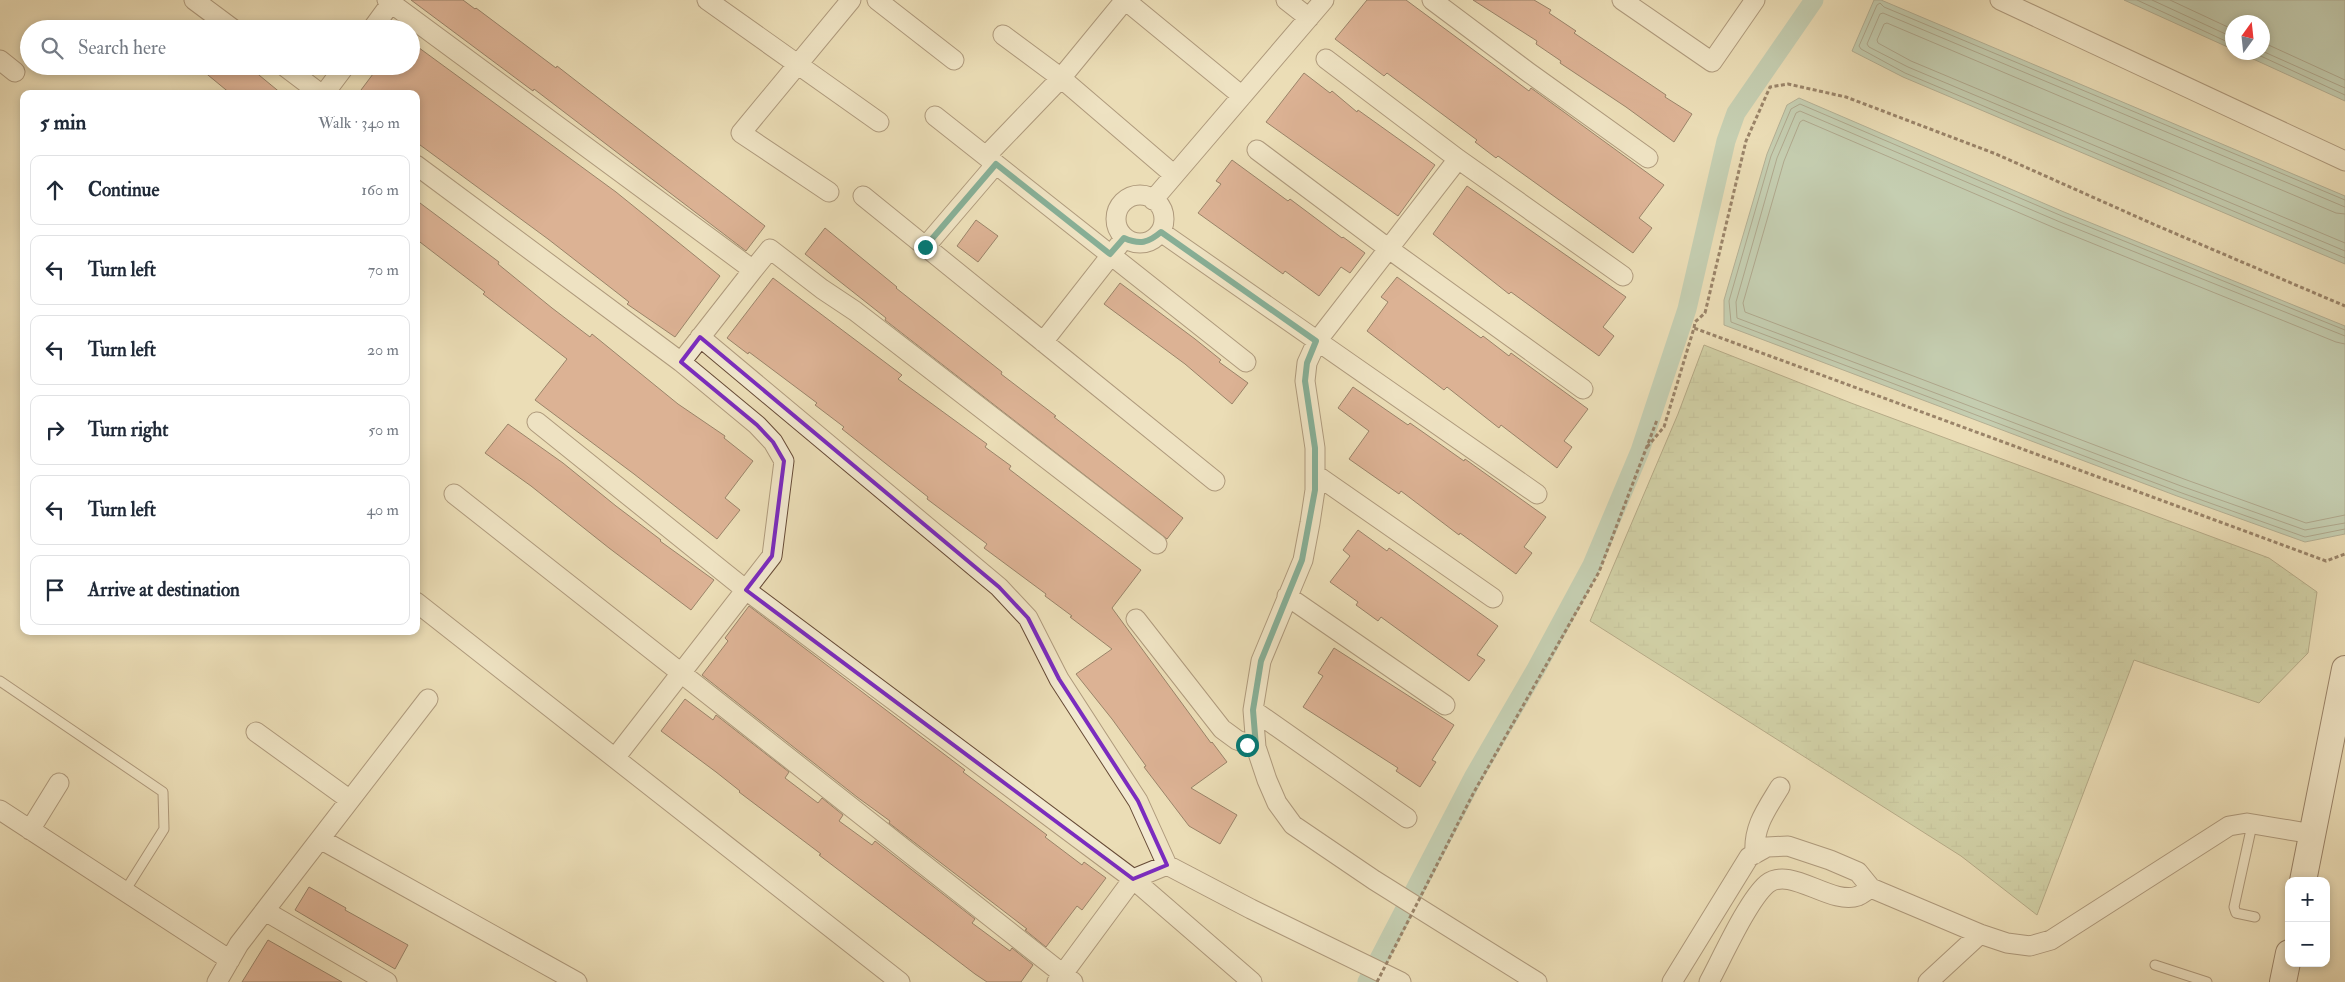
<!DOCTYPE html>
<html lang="en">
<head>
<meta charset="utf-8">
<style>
	:root { --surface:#fff; --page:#f2f2f3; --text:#1f2937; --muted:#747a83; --line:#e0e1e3 }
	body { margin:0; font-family:"IM FELL Double Pica",serif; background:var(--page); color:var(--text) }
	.controls { position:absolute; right:15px; bottom:15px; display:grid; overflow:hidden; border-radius:10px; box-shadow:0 2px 8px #0003 }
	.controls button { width:45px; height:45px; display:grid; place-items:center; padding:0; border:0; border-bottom:1px solid var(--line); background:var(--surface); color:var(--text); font:25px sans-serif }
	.compass { position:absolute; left:2225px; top:15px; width:45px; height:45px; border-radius:50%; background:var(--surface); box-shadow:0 2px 8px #0003; rotate:15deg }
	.stop { position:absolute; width:15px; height:15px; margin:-11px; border:4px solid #0f766e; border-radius:50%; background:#fff }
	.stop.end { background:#0f766e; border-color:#fff; box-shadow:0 1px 5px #0008 }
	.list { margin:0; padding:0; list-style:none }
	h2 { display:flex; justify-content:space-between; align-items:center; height:65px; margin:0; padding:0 20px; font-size:21px }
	h2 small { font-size:16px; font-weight:400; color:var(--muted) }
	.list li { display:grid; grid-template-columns:32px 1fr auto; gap:15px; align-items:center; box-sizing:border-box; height:70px; margin:0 10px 10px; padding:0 10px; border:1px solid var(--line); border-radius:10px }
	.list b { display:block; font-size:19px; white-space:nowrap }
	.list em { font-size:16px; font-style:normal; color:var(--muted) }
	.icon { flex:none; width:28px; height:28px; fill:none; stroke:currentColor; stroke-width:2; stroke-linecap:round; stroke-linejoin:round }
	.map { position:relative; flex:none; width:2345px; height:982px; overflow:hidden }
	.search { position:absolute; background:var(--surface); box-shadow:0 2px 8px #0003; left:20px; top:20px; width:400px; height:55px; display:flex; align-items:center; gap:12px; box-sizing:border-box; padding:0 18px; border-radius:28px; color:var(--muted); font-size:19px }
	.panel { position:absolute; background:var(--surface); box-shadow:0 2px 8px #0003; left:20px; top:90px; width:400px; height:545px; border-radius:10px }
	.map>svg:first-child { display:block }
</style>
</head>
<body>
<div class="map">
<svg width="2345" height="982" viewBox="0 0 2345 982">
	<defs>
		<pattern id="wetland-marsh" width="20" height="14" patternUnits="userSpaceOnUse" patternTransform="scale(1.25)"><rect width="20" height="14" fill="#b2c292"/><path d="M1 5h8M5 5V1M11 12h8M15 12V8" fill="none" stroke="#9aa67d"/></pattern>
	</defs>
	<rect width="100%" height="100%" fill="#ebddb6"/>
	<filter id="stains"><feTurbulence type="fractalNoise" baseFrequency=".004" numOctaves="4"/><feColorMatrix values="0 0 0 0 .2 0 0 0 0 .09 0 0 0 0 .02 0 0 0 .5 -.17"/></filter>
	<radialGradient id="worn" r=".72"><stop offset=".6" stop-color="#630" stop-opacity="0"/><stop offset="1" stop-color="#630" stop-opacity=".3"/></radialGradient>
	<path fill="url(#wetland-marsh)" stroke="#766e4f" d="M1704,345L1851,403L2269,558L2317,592L2308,653L2259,703L2134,660L2037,915L1961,856L1590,621L1678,414Z"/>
	<path fill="#98bcac" stroke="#727b6c" d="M1874,0H1881L2345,196V264L1903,77L1852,51Z
		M2124,0H2345V101L2240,53L2262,52V22H2232V49Z
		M1799,98L2064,212L2345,326V534L2305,542L2177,496L1724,325V300L1767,154L1787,105Z"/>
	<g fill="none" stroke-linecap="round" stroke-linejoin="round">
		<path stroke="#686a5c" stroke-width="1" d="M2137,0L2232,44
			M2152,0L2232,37
			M2170,0L2232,29
			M2262,42L2345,80
			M2262,51L2345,88
			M2252,52L2345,95
			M2345,200L1884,7L1880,3L1877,5L1859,46L1861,49L1905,73L2345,258
			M2345,207L1883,13L1880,14L1867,44L1869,47L1908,67L2345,251
			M2345,214L2336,213L1887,23L1884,24L1877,40L1878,43L1911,61L2345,243
			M2345,330L2062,216L1800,104L1791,109L1771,156L1729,301L1731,322L2179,492L2305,537L2345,529
			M2345,336L2060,222L1800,111L1796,113L1777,158L1736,302L1737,318L2181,486L2305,530L2345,523
			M2345,344L2336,342L2057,229L1803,120L1800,122L1784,161L1743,303L1745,312L2184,479L2306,523L2345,515"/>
		<path stroke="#98bcac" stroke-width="19" d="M1367,982L1474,776L1536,669L1592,565L1640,451L1687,309L1726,141L1736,113L1814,0"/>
	</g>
	<path fill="#c97f6a" stroke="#39190c" d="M411,0H463L475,9L476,8L556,68L557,66L584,87L765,226L746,251L534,89L533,91Z
		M1367,0H1406L1529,91L1531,88L1664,185L1639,218L1652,228L1633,253L1498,156L1496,158L1475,142L1477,140L1387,73L1384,76L1335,39Z
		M1473,0H1534L1551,10L1549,13L1576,31L1574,33L1666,95L1665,97L1692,114L1674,142L1626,107L1560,63L1561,61L1536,44L1537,41Z
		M411,42L616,192L720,276L675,337L627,304L629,302L548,239L416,142V94H358L379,66H411Z
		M197,66H248L282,94H231Z
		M1304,73L1330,93L1332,91L1357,112L1358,110L1435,165L1398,216L1266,122Z
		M1232,160L1288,201L1290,199L1342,238L1343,237L1365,253L1350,273L1341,267L1319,296L1285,271L1283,274L1198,213L1221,184L1216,181Z
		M1467,186L1626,297L1603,327L1614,336L1599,356L1511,292L1509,294L1433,234Z
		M416,200L499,262L498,264L552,308L590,337L592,334L678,404L725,436L724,438L753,461L725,498L740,510L717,539L634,474L535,400L567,359L483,294L485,292L416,239Z
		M976,220L998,236L978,262L957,246Z
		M825,228L897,287L896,288L1002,372L1001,374L1056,416L1054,417L1183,518L1167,539L885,320L886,318L805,254Z
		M1397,277L1481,338L1483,336L1509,356L1511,353L1588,409L1564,441L1572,447L1557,468L1501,425L1499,428L1447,387L1444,390L1367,331L1388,302L1381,297Z
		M773,278L902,375L898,379L987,444L985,447L1011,466L1009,469L1141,570L1112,608L1211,743L1212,742L1227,762L1191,788L1237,815L1220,844L1189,826L1144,767L1146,766L1112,719L1076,674L1112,649L1070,617L1072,616L1045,596L1046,594L984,548L987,544L927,499L928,497L842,429L844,427L815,405L817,403L749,352L748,354L727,338Z
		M1120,283L1195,339L1221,360L1219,362L1248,383L1232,404L1185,364L1104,304Z
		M1353,387L1408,425L1410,423L1464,461L1465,459L1546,517L1524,547L1532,553L1516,574L1460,533L1459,535L1401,491L1399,494L1349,459L1369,431L1338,408Z
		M508,424L563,463L616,506L661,540L660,541L714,580L691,610L609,548L531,486L485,453Z
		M1358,530L1387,551L1389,548L1498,626L1477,655L1485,660L1469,681L1381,617L1378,621L1356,605L1358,602L1330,582L1350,556L1343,550Z
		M749,606L965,770L963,772L1047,835L1045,837L1082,865L1084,862L1106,878L1082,910L1077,906L1046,947L1025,930L1027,929L889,823L890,821L857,797L702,675L728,641L725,638Z
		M1334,648L1454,725L1432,760L1436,762L1420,787L1396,771L1398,768L1303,707L1323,676L1318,673Z
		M685,699L713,720L716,715L789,772L785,778L818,803L822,798L843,815L839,821L872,845L875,841L975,919L972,923L1010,951L1012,948L1033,965L1021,982H987L975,974L819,855L821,854L739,792L740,791L716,772L661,731Z
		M309,887L346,908L345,910L408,945L395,969L295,910Z
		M268,940L342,982H242Z"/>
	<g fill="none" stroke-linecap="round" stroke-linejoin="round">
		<defs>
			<path id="lane" d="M0,681L163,792L164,829L125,891
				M2252,825L2234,907L2236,913L2255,917
				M2155,965L2207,982"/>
			<path id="street" d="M194,0L233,29
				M387,0L753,270L770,249L822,289L855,311L1157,544
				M707,0L879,122
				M877,0L954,60
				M1125,0L1242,96
				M1286,0L1309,18
				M1432,0L1528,72L1648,158
				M1622,0L1712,62L1755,0
				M2000,0L2345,161
				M372,29L391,3
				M1003,35L1061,78L1173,174
				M1326,59L1458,159L1623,276
				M0,60L15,72
				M284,66L321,94
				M324,94L345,66
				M935,116L1246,362
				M1257,150L1389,249L1583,389
				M986,156L1061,78L1125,0
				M1458,159L1317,341L1307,363L1305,381L1315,448V490L1310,523L1303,560L1261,661L1253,710L1256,747L1267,780L1277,803L1293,825L1374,880L1537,982
				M416,165L681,362L757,425L773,442L784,461L772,556L615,758
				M829,192L741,133L851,0
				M1116 219a24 24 0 1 1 48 0a24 24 0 1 1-48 0Z
				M863,196L1215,481
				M1153,200L1324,0
				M1161,232L1537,494
				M925,247L996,164
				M700,337L999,587L1028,618L1059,679L1138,801L1167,865
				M1043,342L1119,245
				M681,362L753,270
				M537,422L746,590L1133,879L1252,982
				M1315,474L1493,598
				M454,494L1073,982
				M1287,596L1445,705
				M416,602L900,982
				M1136,619L1222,729L1237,740L1256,747
				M1253,710L1407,818
				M256,732L350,800
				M0,810L230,960
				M30,830L59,783
				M320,839L577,982
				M1755,854C1753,827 1766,810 1780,787
				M265,911L387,982
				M217,982L239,944L428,699
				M1057,982L1133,879L1167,865L1251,909L1401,982
				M1672,982L1749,857L1767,847L1788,846L1830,860L1858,872L1871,888L1980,934L2007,943L2030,946L2051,940L2229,826L2247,823L2313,834
				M1709,982C1722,958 1748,900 1767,884C1790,865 1831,906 1858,896C1863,894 1867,890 1871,888
				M1928,982L1980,934"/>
			<path id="secondary" d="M2303,881L2345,669
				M2283,982L2289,953"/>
		</defs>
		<use href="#lane" stroke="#664a36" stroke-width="11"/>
		<use href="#street" stroke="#664a36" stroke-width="21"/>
		<use href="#secondary" stroke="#39190c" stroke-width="28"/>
		<path stroke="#39190c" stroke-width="3" stroke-dasharray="4 2.5" stroke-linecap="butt" d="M1694,328L1695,322L1705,313L1746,141L1770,87L1788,84L1846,97L1996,154L2153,224L2345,306
			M1647,447L1664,427L1694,328L2326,561L2345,554"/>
		<use href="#lane" stroke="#f2e9d0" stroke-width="9"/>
		<use href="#street" stroke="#f2e9d0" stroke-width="19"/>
		<use href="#secondary" stroke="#f2e9d0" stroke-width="26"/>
		<path stroke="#39190c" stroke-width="3" stroke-dasharray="4 2.5" stroke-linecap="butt" d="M1377,982L1474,792L1599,572L1657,420"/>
	</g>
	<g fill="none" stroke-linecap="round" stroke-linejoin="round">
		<path stroke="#0f766e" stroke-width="6" d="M925,247L996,164L1110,254L1124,238C1140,245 1148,243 1161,232L1316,341L1307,363L1305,381L1315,448V490L1302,560L1261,661L1253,710L1256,747L1247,745"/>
	</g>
	<path d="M0 0H2345V982H0ZM700,337L999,587L1028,618L1059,679L1138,801L1167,865L1133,879L746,590L772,556L784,461L773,442L757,425L681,362Z" fill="#ebddb6" fill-opacity=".55" fill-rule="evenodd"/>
	<path fill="none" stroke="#7b2cbf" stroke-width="4" stroke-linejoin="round" d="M700,337L999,587L1028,618L1059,679L1138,801L1167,865L1133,879L746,590L772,556L784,461L773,442L757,425L681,362Z"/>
	<rect width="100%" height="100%" filter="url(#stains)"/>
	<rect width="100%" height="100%" fill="url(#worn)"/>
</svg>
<div class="controls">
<button>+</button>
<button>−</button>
</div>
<svg class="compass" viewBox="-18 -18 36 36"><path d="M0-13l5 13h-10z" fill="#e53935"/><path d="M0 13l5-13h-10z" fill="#747a83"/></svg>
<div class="stop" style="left:1247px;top:745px"></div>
<div class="stop end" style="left:925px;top:247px"></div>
<div class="search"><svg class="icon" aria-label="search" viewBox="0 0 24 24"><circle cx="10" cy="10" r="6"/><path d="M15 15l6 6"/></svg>Search here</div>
<section class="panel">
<h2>5 min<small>Walk · 340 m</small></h2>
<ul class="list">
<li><svg class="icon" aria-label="ahead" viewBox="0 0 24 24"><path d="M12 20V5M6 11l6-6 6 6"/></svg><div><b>Continue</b></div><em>160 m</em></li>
<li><svg class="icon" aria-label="left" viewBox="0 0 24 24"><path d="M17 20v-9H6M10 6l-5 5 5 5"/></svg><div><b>Turn left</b></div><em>70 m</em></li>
<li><svg class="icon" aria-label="left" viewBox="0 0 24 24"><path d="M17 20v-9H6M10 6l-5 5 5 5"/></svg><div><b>Turn left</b></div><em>20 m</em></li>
<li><svg class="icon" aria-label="right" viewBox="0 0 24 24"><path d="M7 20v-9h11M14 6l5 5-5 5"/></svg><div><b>Turn right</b></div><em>50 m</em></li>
<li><svg class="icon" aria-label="left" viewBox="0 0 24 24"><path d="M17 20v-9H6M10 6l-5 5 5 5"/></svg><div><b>Turn left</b></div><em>40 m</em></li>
<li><svg class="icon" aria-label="arrive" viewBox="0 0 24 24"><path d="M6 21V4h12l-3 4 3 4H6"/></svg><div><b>Arrive at destination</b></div></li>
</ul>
</section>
</div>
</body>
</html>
